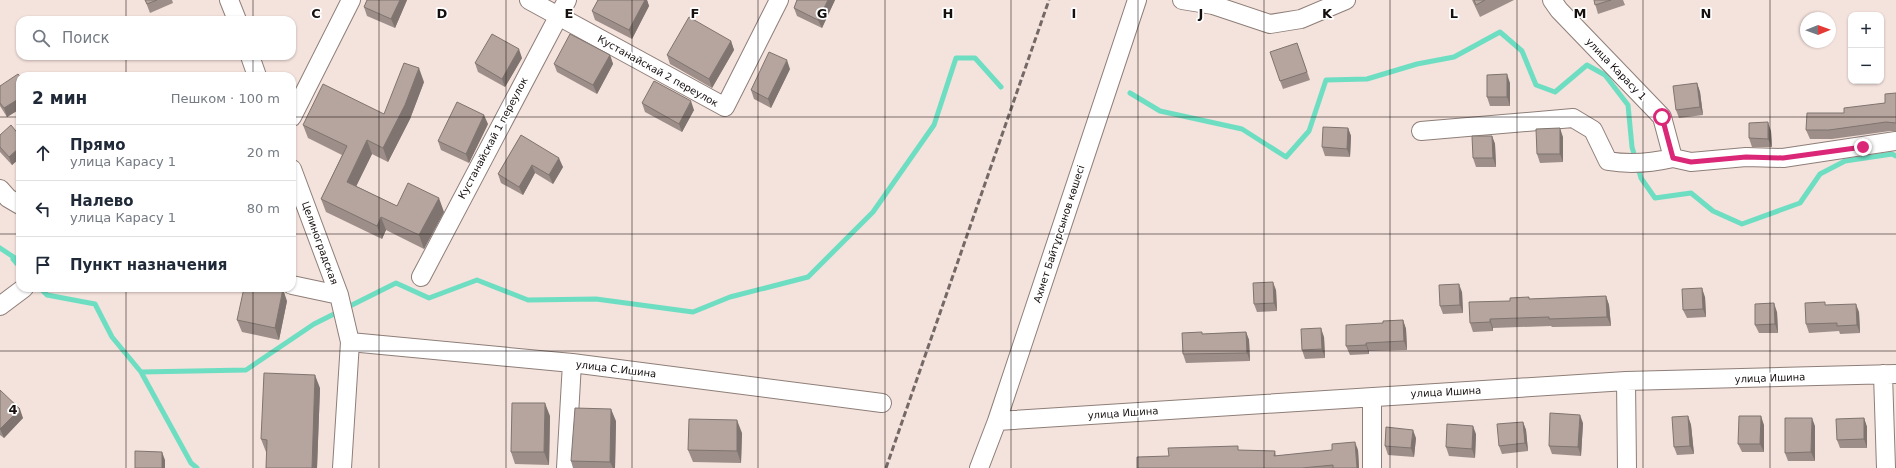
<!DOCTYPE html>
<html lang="ru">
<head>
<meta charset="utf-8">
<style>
	:root { --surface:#fff; --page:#f2f2f3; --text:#1f2937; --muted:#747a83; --line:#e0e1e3 }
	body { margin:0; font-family:"DejaVu Sans",sans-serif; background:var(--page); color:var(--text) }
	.controls { position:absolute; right:12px; top:12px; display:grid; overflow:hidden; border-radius:8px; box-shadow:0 1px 3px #0004 }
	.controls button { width:36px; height:36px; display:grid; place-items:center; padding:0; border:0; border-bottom:1px solid var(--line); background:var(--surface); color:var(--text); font:20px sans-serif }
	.compass { position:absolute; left:1800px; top:12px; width:36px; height:36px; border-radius:50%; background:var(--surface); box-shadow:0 1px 3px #0004; rotate:89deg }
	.stop { position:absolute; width:12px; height:12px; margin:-9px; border:3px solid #db2777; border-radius:50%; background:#fff }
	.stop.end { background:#db2777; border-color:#fff; box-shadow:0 1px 4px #0008 }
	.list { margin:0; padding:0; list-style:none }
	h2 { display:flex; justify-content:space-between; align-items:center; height:52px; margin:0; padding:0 16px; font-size:17px }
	h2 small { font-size:13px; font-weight:400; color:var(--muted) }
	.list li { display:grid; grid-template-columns:26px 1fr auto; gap:12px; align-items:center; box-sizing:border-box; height:56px; padding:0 16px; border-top:1px solid var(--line) }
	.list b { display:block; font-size:15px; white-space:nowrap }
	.list p { margin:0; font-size:13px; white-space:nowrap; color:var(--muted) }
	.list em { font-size:13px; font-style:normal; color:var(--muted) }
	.icon { flex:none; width:22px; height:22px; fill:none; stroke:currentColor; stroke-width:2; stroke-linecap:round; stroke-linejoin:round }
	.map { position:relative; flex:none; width:1896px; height:468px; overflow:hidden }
	.search { position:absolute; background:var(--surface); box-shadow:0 1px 3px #0004; left:16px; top:16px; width:280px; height:44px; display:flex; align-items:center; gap:10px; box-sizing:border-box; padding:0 14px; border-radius:12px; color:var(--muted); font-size:15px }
	.panel { position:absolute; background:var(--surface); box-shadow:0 1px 3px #0004; left:16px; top:72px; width:280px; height:220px; border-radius:12px }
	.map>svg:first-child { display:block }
</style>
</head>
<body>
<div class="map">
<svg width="1896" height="468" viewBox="0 0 1896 468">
	<rect width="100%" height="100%" fill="#f4e2dc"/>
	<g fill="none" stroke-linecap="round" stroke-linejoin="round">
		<path stroke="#6edec2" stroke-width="5" d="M1130,93L1160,111L1242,129L1286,157L1309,131L1326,80L1367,79L1417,64L1454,57L1500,32L1522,51L1536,85L1555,92L1587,65L1605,75L1628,105L1632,147L1641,178L1655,198L1691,193L1713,211L1742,224L1800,203L1820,174L1845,161L1892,154L1896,156
			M0,248L18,260
			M13,259L20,267
			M40,288L47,295L95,304L112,337L141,372L246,370L314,324L396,283L429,298L477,280L528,300L596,299L693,312L730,297L808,277L873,212L934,125L956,58H975L1001,87
			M141,372L191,463L197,468"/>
		<defs>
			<path id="minor" d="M229,0L237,20
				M529,0L725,107L779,0
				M1182,0L1213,5L1270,24L1301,19L1346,0
				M1552,0L1559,10L1662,117L1673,158L1691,162L1746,157L1783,158L1896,141
				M250,56L257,76
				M292,117L351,0
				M1421,131L1573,118L1593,130L1608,161C1631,165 1651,163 1673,158
				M292,169L339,295L350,342L342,468
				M0,189L8,198L20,205
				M421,277L567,0
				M292,285L339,295
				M0,306L24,288
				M350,342L572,363L882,403
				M1883,374L1886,468
				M1626,381L1627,468
				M997,421L1626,381L1896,374
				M566,468L572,363
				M979,468L997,421L1137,0
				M1372,468V397"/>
		</defs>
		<use href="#minor" stroke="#8e7e78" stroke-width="20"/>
		<use href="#minor" stroke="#fff" stroke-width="18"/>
		<path stroke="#746966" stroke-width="3" stroke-dasharray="6 3" stroke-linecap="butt" d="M886,468L1049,0"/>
	</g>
	<path fill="#9d8e89" d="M145,0H172L173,3L150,13Z
		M367,0H407L395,28L367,16L364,7Z
		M598,0H647L649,6L632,39L595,20L592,11Z
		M797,0H835L822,28L797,16L794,8Z
		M1472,0H1514L1480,17Z
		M1594,0H1623L1625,5L1598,14Z
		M731,41L734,50L712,88L670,64L667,55Z
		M1297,43L1310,80L1283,89L1280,81Z
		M610,55L613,64L597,94L557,72L554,64Z
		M522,58L505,87L478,72L475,63Z
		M790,69L771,108L754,99L751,90Z
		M20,76V109L7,117L0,106V86Z
		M424,82L410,119L388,162L372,154L356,186L397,206L444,212L424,249L386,230L382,239L326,212L321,199L342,155L308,138L303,125L384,114Z
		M1510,83V106H1490L1487,97Z
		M1697,83L1700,92L1703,115L1679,118L1676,110Z
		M1896,93V131H1890L1832,139H1810L1806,130L1844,113L1885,103Z
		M642,103L694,110L682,132L645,112Z
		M488,124L469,163L441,150L438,141Z
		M1348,128L1351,136L1350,157L1325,156L1322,147Z
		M1771,131L1772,147H1752L1749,138Z
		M0,135L20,136V158L12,165L0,152Z
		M521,135L563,167L553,184L535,173L523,195L501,183L498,174Z
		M1492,136L1495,144L1496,167H1476L1473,158Z
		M1563,137V162L1540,163L1537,154Z
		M1276,290L1277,311L1257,312L1254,304Z
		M1462,292L1463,313L1443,314L1440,306Z
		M1606,296L1609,305L1611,326L1552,327L1551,326L1493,328V331L1473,332L1470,323L1510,301L1530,299Z
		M1705,297L1706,317L1687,318L1683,310Z
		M287,301L279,340L242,332L237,320Z
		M1826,305L1859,312L1860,333L1840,334L1839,331L1809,333L1806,324Z
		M1777,312L1778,333H1759L1755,325Z
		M1403,320L1406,329L1407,350L1369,351V354L1350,355L1346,346L1383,323Z
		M1246,332L1249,340L1250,361L1186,363L1183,354L1202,334Z
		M1324,337L1325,358L1305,359L1302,350Z
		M320,388L317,468H266L267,452H266L261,439Z
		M0,390L23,418L4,438L0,435Z
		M550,416L549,465L515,464L511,452Z
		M1688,416L1691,425L1694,454L1677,455L1674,447Z
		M1864,418L1867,427V448H1840L1837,440Z
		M616,421L615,468H573L571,461Z
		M1523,422L1526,430L1528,451L1502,454L1499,446Z
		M1583,423L1581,456L1552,454L1549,446Z
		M1764,425V452H1742L1738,444Z
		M1815,426V461H1788L1785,453Z
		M742,433L741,463L693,462L688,450Z
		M1476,434L1475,458L1449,456L1446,447Z
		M1416,438L1414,457L1388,455L1385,446Z
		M1240,450L1275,451L1276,456L1358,450L1359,468H1137L1169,456Z"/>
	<path fill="#7f746f" d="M400,0H407L395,28L391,19Z
		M645,0H647L649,6L632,39L629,30Z
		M828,0H835L822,28L818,20Z
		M731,41L734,50L712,88L709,79Z
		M519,49L522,58L505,87L502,79Z
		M610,55L613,64L597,94L593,85Z
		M787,60L790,69L771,108L768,99Z
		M419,68L424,82L410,119L388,162L383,148Z
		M1507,74L1510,83V106L1507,97Z
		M1697,83L1700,92L1703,115L1700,107Z
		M20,98V109L7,117L4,108Z
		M691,101L694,110L682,132L679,124Z
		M484,115L488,124L469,163L466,154Z
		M1768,122L1771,131L1772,147L1768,139Z
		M1348,128L1351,136L1350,157L1347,149Z
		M1560,128L1563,137V162L1560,154Z
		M1492,136L1495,144L1496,167L1493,158Z
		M367,140L372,154L352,195L347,182Z
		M20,147V158L12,165L9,157Z
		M559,158L563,167L553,184L549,175Z
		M532,165L535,173L523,195L519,187Z
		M439,198L444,212L424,249L419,235Z
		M381,217L386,230L382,239L377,226Z
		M1273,282L1276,290L1277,311L1274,303Z
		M1459,284L1462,292L1463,313L1460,305Z
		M1702,288L1705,297L1706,317L1703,309Z
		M283,289L287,301L279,340L275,328Z
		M1606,296L1609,305L1611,326L1607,317Z
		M1774,303L1777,312L1778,333L1775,324Z
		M1856,304L1859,312L1860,333L1857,325Z
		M1490,319L1493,328V331L1490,322Z
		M1403,320L1406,329L1407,350L1404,341Z
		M1321,328L1324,337L1325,358L1322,349Z
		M1246,332L1249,340L1250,361L1247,353Z
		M1366,343L1369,351V354L1366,345Z
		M315,375L320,388L317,468H312Z
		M545,403L550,416L549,465L544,452Z
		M20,409L23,418L4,438L0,429Z
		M611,409L616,421L615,468H613L610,462Z
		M1580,415L1583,423L1581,456L1578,447Z
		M1688,416L1691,425L1694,454L1690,446Z
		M1761,416L1764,425V452L1760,444Z
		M1812,418L1815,426V461L1811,452Z
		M1864,418L1867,427V448L1864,439Z
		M737,420L742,433L741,463L737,451Z
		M1523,422L1526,430L1528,451L1525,443Z
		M1473,426L1476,434L1475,458L1472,449Z
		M1413,430L1416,438L1414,457L1411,448Z
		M1355,442L1358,450L1359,468H1357Z
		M162,452L165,460V468H162Z"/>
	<path fill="#b6a59f" stroke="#7f746f" d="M145,0H157L147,4Z
		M367,0H400L391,19L364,7Z
		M598,0H645L629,30L592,11Z
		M797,0H828L818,20L794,8Z
		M1474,0H1485L1476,5Z
		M1594,0H1611L1595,5Z
		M689,17L731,41L709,79L667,55Z
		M492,34L519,49L502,79L475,63Z
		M570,34L610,55L593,85L554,64Z
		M1297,43L1307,72L1280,81L1270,52Z
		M769,52L787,60L768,99L751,90Z
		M404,63L419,68L405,105L383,148L367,140L347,182L397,206L408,183L439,198L419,235L381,217L377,226L321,199L347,146L303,125L323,84L384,114Z
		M18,74L20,76V98L4,108L0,103V86Z
		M1507,74V97H1487V75Z
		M654,81L691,101L679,124L642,103Z
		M1697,83L1700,107L1676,110L1673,86Z
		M1896,93V123L1886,122L1829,130H1806L1807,113H1844V108L1885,103V94Z
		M457,102L484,115L466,154L438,141Z
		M1768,122V139L1749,138V123Z
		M11,125L20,136V147L9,157L0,147V135Z
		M1323,127L1348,128L1347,149L1322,147Z
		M1560,128V154H1537L1536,129Z
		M521,135L559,158L549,175L532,165L519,187L498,174Z
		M1472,136H1492L1493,158H1473Z
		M1273,282L1274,303L1254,304L1253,283Z
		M1459,284L1460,305L1440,306L1439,285Z
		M244,288H279L283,289L275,328L237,320Z
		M1702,288L1703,309L1683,310L1682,289Z
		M1606,296L1607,317L1549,319V317L1490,319V322L1470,323L1469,302L1510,301V298L1529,297V299Z
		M1825,302V305L1856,304L1857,325L1837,326V323L1806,324L1805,303Z
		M1774,303L1775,324L1755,325V304Z
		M1403,320L1404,341L1366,343V345L1346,346V325L1383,323V321Z
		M1321,328L1322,349L1302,350L1301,329Z
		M1202,332V334L1246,332L1247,353L1183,354L1182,333Z
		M264,373L315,375L312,468H266L267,440L261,439Z
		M0,390L20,409L0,429Z
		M512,403H545L544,452H511Z
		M575,408L611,409L610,462L571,461Z
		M1550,413L1580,415L1578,447L1549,446Z
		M1688,416L1690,446L1674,447L1672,417Z
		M1739,416H1761L1760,444H1738Z
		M1785,418H1812L1811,452L1785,453Z
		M1864,418V439L1837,440L1836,419Z
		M689,419L737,420V451L688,450Z
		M1523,422L1525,443L1499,446L1497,424Z
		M1447,424L1473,426L1472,449L1446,447Z
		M1386,427L1413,430L1411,448L1385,446Z
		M1355,442L1357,468H1333V465L1302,468H1137V457L1169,456L1168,448L1238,446V450L1275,451L1274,456L1332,450V444Z
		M135,451L162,452V468H135Z"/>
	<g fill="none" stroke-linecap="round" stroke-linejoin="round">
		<path stroke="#db2777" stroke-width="5" d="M1662,117L1673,158L1691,162L1746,157L1783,158L1863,147"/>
	</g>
	<path fill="none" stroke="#150f0e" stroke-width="1" stroke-opacity="0.55" d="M126,0V20M253,0V20M379,0V468M506,0V468M632,0V468M758,0V468M885,0V468M1011,0V468M1138,0V468M1264,0V468M1390,0V468M1517,0V468M1643,0V468M1770,0V468M126,56V76M253,56V76M0,117H20M292,117H1896M0,234H20M292,234H1896M126,288V468M253,288V468M0,351H1896"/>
	<g text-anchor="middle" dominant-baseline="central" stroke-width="3.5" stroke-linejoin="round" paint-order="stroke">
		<g font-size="10" fill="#150f0e" stroke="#fff">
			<text transform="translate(1616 69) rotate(46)">улица Карасу 1</text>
			<text transform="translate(658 71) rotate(29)">Кустанайскай 2 переулок</text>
			<text transform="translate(493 138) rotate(-62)">Кустанайскай 1 переулок</text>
			<text transform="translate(1059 234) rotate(-72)">Ахмет Байтұрсынов көшесі</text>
			<text transform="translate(320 243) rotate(70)">Целиноградская</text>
			<text transform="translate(616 369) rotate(7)">улица С.Ишина</text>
			<text transform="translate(1770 378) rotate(-2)">улица Ишина</text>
			<text transform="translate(1446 392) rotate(-3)">улица Ишина</text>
			<text transform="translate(1123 413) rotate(-4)">улица Ишина</text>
		</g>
	</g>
	<g font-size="13" text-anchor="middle" font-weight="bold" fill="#150f0e" stroke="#fff" stroke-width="3.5" stroke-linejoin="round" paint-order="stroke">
		<text x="316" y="18">C</text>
		<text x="442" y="18">D</text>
		<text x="569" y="18">E</text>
		<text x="695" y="18">F</text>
		<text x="822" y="18">G</text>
		<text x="948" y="18">H</text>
		<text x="1074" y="18">I</text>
		<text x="1201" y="18">J</text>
		<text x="1327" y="18">K</text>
		<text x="1454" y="18">L</text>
		<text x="1580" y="18">M</text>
		<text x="1706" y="18">N</text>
		<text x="13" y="414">4</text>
	</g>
</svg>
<div class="controls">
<button>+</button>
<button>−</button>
</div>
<svg class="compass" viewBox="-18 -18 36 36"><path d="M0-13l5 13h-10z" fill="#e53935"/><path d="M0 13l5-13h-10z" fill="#747a83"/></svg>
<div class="stop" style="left:1662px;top:117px"></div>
<div class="stop end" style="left:1863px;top:147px"></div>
<div class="search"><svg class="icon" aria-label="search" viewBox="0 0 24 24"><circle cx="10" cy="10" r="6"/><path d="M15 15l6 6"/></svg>Поиск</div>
<section class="panel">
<h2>2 мин<small>Пешком · 100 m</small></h2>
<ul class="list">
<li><svg class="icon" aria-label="ahead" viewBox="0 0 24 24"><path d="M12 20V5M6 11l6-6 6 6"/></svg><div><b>Прямо</b><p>улица Карасу 1</p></div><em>20 m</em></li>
<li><svg class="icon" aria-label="left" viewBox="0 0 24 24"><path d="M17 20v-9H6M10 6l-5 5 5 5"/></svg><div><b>Налево</b><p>улица Карасу 1</p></div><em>80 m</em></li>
<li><svg class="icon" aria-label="arrive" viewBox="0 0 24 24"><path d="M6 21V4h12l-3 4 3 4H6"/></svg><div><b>Пункт назначения</b></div></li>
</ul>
</section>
</div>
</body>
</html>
